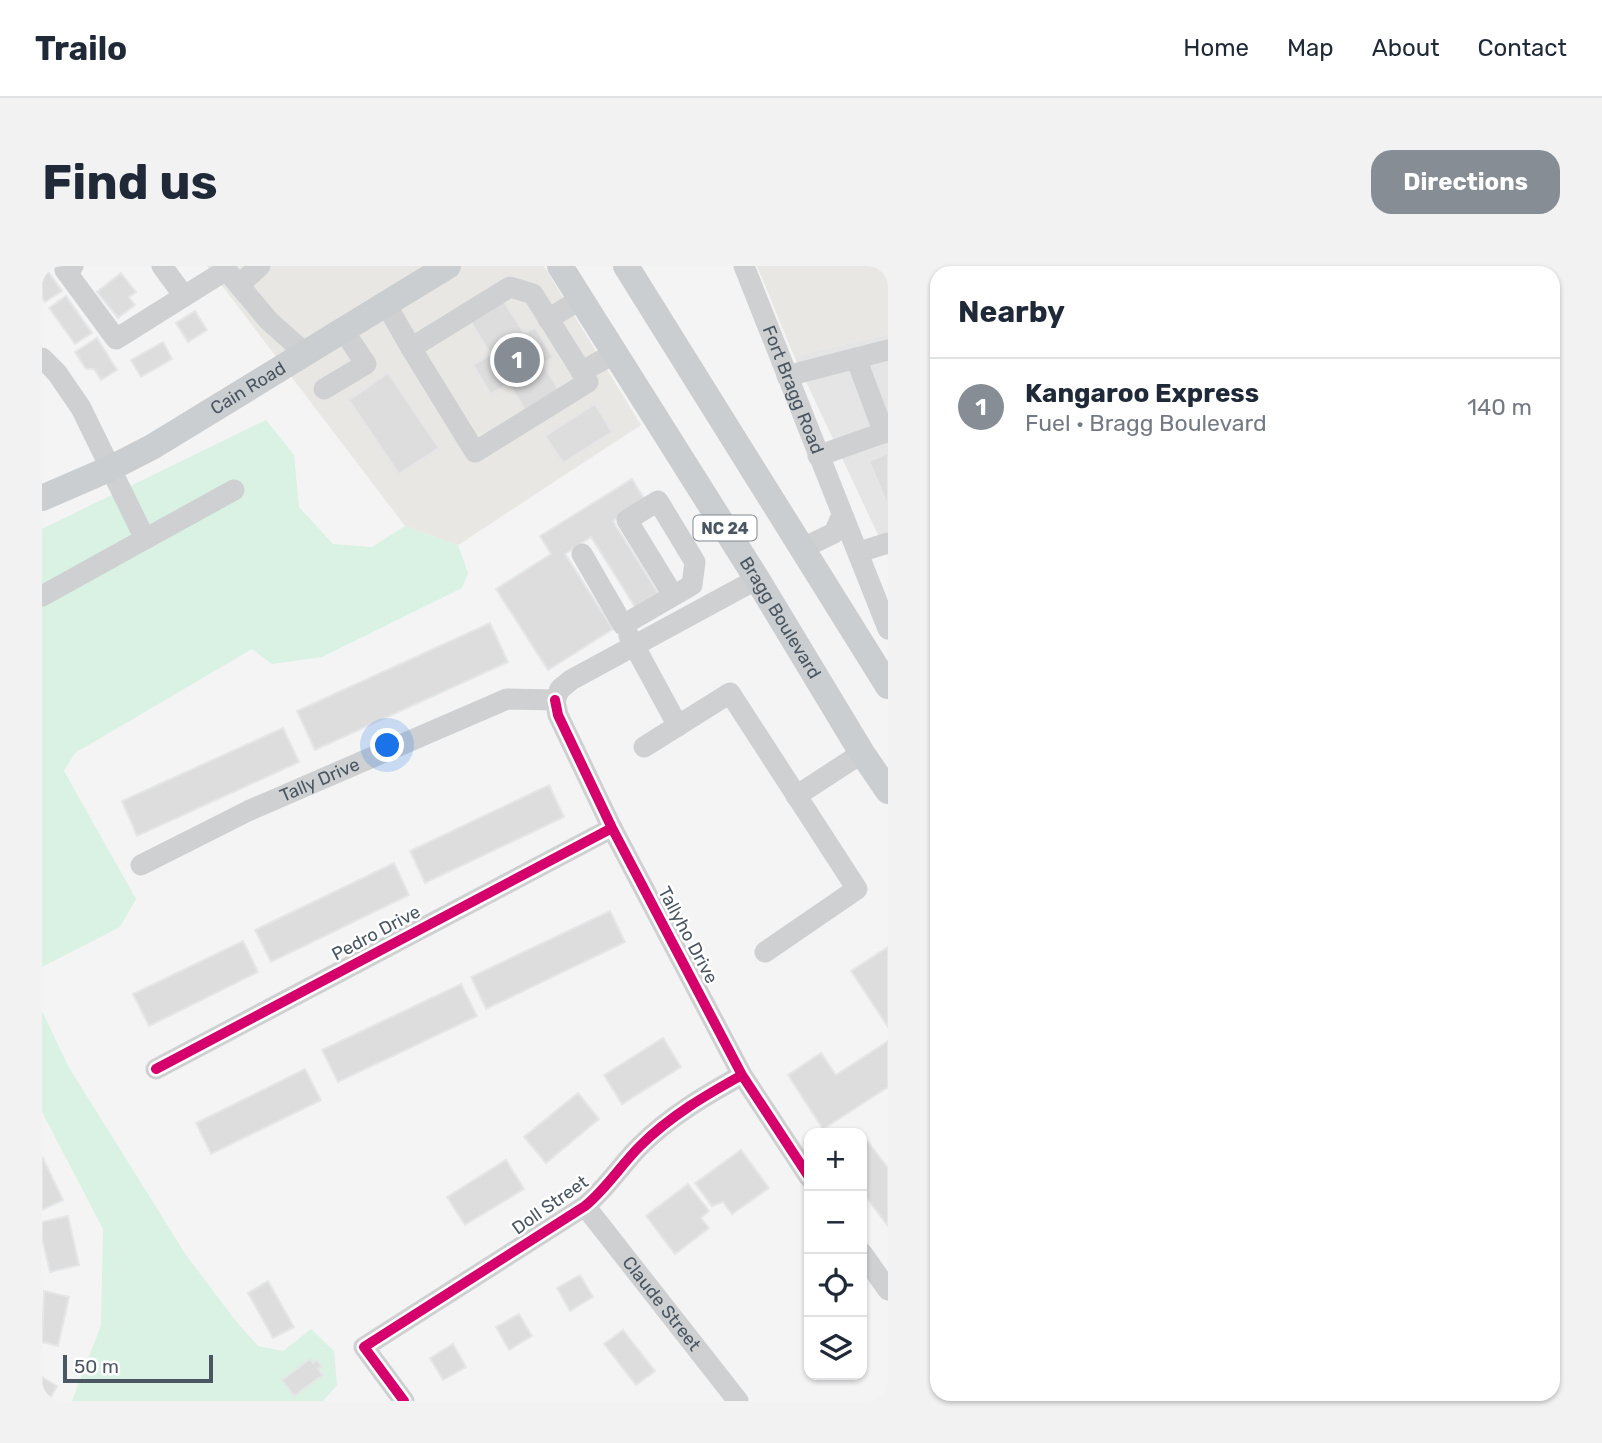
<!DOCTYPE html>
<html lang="en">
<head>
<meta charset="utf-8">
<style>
	:root { --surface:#fff; --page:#f2f2f3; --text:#1f2937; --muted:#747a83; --line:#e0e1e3; --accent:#868d94 }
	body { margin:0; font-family:Rubik,sans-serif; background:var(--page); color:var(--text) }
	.controls { position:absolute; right:21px; bottom:21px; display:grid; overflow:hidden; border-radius:14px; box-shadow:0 2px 5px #0004 }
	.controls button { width:63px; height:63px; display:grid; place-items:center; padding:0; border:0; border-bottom:2px solid var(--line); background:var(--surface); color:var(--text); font:35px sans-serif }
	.scale { position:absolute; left:21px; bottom:18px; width:150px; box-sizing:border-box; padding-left:7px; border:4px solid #4a5661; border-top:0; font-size:19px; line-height:24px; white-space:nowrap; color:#4a5661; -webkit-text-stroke:5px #fff; paint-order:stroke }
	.you { position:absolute; left:346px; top:480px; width:24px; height:24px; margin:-18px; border:5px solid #fff; border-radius:50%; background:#1a73e8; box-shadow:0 0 0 10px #1a73e833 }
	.badge { display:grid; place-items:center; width:46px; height:46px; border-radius:50%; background:var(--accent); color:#fff; font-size:23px; font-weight:700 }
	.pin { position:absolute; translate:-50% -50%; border:4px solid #fff; box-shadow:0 2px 7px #0006 }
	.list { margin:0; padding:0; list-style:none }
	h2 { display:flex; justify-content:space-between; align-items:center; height:91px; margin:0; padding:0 28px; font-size:30px }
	h2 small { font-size:23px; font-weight:400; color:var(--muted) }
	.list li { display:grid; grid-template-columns:46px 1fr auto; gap:21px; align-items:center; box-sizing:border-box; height:98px; padding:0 28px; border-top:2px solid var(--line) }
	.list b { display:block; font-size:26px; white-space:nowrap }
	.list p { margin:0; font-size:23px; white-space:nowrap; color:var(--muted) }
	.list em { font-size:23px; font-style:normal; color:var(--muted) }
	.icon { flex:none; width:38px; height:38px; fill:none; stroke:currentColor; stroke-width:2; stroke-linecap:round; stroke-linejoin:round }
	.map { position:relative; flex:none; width:846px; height:1135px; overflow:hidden; border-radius:21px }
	header { display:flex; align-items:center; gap:42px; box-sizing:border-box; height:98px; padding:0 35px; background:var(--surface); border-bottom:2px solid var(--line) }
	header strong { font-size:33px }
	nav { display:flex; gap:38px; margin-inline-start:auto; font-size:24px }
	.intro { display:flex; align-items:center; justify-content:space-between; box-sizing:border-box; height:168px; padding:0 42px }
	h1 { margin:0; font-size:49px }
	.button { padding:18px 32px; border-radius:21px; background:var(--accent); color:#fff; font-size:24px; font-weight:700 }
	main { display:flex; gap:42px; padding:0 42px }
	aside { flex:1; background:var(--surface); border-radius:21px; box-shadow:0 2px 5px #0004 }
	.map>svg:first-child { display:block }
</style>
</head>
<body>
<header>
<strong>Trailo</strong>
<nav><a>Home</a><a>Map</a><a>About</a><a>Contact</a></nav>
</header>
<div class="intro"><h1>Find us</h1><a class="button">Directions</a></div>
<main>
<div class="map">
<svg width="846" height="1135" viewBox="0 0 846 1135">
	<rect width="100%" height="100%" fill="#f4f4f4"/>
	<path fill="#e8e7e3" d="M165,0H502L599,159L416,279L363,260Z
		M715,0H846V68L752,90Z"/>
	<path fill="#e6e5e6" d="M846,68V187L827,195L846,240V290L752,90Z"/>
	<path fill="#d9f2e3" d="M224,154L252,189L257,241L291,278L330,281L363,260L416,279L426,307L420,322L280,391L230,398L210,383L33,487L22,505L94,633L78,661L0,701V263Z
		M0,745L26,800L144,989L193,1054L216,1080L241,1085L269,1063L292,1085L295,1119L281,1135H30L59,1059L61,963L0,846Z"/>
	<path fill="#ddddde" stroke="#e5e6e7" stroke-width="2" d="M0,0H2L20,25L3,36L0,32Z
		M79,7L94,26L87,31L93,39L76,52L55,26Z
		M24,30L50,67L33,78L7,42Z
		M460,32L523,134L490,155L427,53Z
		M153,45L165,64L146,76L134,57Z
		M493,61L511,91L449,128L431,99Z
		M55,72L75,104L59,114L52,103H44L33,86Z
		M121,76L130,93L99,111L89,94Z
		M346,107L397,182L357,208L307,134Z
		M553,138L570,166L521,197L503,170Z
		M846,187V240L827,195Z
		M590,213L603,234L571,255L616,327L593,341L549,271L523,288L571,363L506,404L454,323L509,288L498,270Z
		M448,357L466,396L273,484L255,445Z
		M241,462L257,496L95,570L80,535Z
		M507,519L522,551L383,617L368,585Z
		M352,597L367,629L229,696L213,664Z
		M568,645L583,676L444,743L429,711Z
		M201,675L216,706L107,760L91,728Z
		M846,681V761L809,705Z
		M419,718L435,750L296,816L280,784Z
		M621,772L639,801L580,838L562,809Z
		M846,775V821L781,863L746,809L779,787L794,809Z
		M263,803L279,834L169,888L154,857Z
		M536,827L557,853L504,897L482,871Z
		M820,868L846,902V960L820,926Z
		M699,884L727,922L690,948L681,936L670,940L653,917Z
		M0,890L21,934L0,944Z
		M464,894L482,923L423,959L405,931Z
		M646,918L667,945L659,952L667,962L633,988L604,950Z
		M26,950L37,999L8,1006L0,972V956Z
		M538,1009L551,1031L528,1045L515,1022Z
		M226,1015L252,1061L231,1072L206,1027Z
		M2,1025L27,1031L16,1080L0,1076Z
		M477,1048L490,1070L467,1084L454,1061Z
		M581,1064L613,1105L594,1119L562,1078Z
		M411,1078L424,1101L401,1114L388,1092Z
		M268,1093L271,1097L275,1094L280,1100L276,1103L281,1109L252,1130L240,1114Z
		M0,1111L15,1120L7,1135L0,1132Z"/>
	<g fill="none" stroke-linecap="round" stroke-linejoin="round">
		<g stroke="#ced0d2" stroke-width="21">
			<path d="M31,0L23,4L74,73L184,4"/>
			<path d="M120,0L142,30"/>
			<path d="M181,0L227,55L263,87"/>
			<path id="s1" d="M702,0L846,363"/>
			<path d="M197,19L218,0"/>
			<path d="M468,21L491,28L546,116L433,186L369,82Z"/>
			<path d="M344,38L369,82"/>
			<path d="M506,53L539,33"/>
			<path d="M0,92L15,107L39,142L103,273L0,330"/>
			<path d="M814,92L842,167"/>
			<path d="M539,106L573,87"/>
			<path d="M745,110L846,84"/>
			<path d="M282,123L324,98L301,64"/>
			<path d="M776,190L846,165"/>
			<path d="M103,273L192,224"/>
			<path d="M761,282L792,267L800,249"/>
			<path d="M817,286L846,277"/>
			<path d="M540,288L581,359L650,319L653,296L616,235L585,254L631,329"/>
			<path d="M587,370L636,460"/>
			<path d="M513,434L516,449L570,562L700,809L767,911"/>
			<path d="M513,434L518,423L529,414L715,313"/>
			<path d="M602,481L688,427L815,623L723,686"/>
			<path d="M754,530L820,487"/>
			<path id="s2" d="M99,599L206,545L465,433L513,434"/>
			<path d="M114,803L570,562"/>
			<path id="s3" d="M543,940L696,1135"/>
			<path d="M820,987L846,1024"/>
			<path d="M362,1135L322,1081L543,940C564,923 579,899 598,880C628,850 664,829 700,809"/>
		</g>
		<g stroke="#caced1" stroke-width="26">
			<path id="s4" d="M518,0L715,313L820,487L846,525"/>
			<path d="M584,0L846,420"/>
			<path id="s5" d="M0,232L67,203L110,181L406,0"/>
		</g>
		<defs>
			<path id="cycleway" d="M513,434L516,449L570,562L700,809L767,911
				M114,803L570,562
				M362,1135L322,1081L543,940C564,923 579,899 598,880C628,850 664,829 700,809"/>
		</defs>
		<use href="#cycleway" stroke="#fff" stroke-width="15"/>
		<use href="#cycleway" stroke="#d6006c" stroke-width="10"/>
	</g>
	<g text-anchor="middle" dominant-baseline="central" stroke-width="5" stroke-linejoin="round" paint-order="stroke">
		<rect fill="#fff" stroke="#808990" stroke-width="2" x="651.5" y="249.5" width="63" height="25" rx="5"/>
		<g font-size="16" font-weight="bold" fill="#4a5661">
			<text x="683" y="262">NC 24</text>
		</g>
		<g font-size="18" fill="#4a5661" stroke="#fff">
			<text stroke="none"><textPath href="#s5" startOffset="234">Cain Road</textPath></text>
			<text stroke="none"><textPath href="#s1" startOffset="133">Fort Bragg Road</textPath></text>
			<text stroke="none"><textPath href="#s4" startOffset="415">Bragg Boulevard</textPath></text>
			<text stroke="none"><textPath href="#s2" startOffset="198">Tally Drive</textPath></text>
			<text transform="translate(334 667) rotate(-28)">Pedro Drive</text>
			<text transform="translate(646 669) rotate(62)">Tallyho Drive</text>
			<text transform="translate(508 939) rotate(-35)">Doll Street</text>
			<text stroke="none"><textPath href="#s3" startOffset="124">Claude Street</textPath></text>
		</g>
	</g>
</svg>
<div class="controls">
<button>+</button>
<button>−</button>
<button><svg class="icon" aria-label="locate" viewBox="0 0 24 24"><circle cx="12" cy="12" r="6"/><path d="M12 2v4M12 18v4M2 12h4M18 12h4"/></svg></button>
<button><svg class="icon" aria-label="layers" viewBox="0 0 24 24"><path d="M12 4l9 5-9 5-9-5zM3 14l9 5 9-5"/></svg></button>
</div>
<div class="scale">50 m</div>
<div class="you"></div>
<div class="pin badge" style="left:475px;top:94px">1</div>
</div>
<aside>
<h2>Nearby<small></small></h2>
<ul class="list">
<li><span class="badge">1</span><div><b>Kangaroo Express</b><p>Fuel · Bragg Boulevard</p></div><em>140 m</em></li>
</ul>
</aside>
</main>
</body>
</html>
